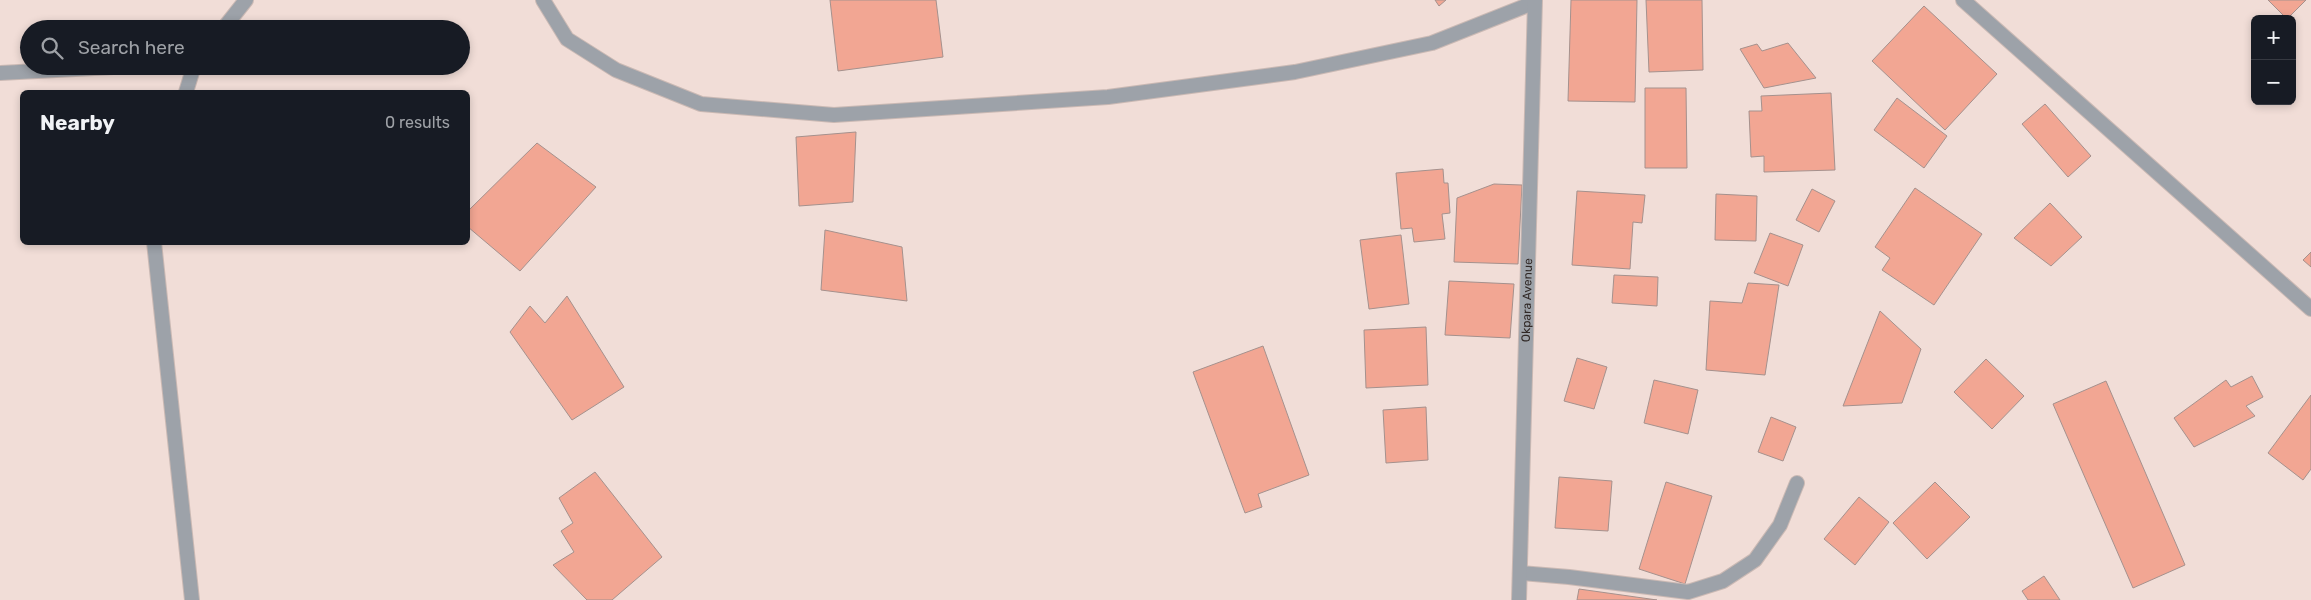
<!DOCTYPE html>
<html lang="en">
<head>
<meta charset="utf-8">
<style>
	:root { --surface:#171b24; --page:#242831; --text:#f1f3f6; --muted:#9ea1a6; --line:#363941 }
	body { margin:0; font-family:Rubik,sans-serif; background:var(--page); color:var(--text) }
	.controls { position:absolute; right:15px; top:15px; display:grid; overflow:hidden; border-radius:8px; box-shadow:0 2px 8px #0003 }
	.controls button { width:45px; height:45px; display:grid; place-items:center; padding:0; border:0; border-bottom:1px solid var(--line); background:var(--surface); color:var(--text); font:25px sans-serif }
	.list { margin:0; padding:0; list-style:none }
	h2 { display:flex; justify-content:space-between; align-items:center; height:65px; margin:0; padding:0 20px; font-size:21px }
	h2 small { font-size:16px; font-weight:400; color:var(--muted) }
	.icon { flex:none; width:28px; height:28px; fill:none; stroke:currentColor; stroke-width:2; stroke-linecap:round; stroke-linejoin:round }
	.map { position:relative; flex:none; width:2311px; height:600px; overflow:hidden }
	.search { position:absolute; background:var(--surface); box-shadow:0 2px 8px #0003; left:20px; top:20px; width:450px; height:55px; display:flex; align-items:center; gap:12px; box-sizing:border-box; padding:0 18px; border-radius:28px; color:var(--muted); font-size:19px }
	.panel { position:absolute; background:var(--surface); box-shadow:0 2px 8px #0003; left:20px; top:90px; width:450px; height:155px; border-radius:8px }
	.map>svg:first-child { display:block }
</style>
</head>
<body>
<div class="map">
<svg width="2311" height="600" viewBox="0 0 2311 600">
	<rect width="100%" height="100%" fill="#f1ddd7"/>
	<path fill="#f2a693" stroke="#a5918d" d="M830,0H936L943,57L838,71Z
		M1435,0H1446L1439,6Z
		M1571,0H1637L1635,102L1568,101Z
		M1646,0H1702L1703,70L1649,72Z
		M2268,0H2306L2287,19Z
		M1924,6L1997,74L1945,130L1872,61Z
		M1788,43L1816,78L1764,88L1740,49L1757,44L1762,51Z
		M1645,88H1686L1687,168H1645Z
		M1831,93L1835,170L1764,172V156L1751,157L1749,111H1762L1761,96Z
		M1897,98L1947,136L1924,168L1874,130Z
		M2045,104L2091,156L2068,177L2022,124Z
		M856,132L853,202L799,206L796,137Z
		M537,143L596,187L520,271L468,227V211Z
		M1443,169L1444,183H1448L1450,213L1442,214L1445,239L1414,242L1412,228L1401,229L1396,173Z
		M1494,184L1522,185L1518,264L1454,262L1457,198Z
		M1915,188L1982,234L1934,305L1882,270L1890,258L1875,247Z
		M1812,189L1835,201L1819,232L1796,220Z
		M1577,191L1645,195L1642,223L1633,222L1630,269L1572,265Z
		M1716,194L1757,196L1756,241L1715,240Z
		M2050,203L2082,237L2051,266L2014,238Z
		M825,230L902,247L907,301L821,290Z
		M1770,233L1803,245L1788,286L1754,273Z
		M1401,235L1409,304L1369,309L1360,240Z
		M2311,252V267L2303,260Z
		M1614,275L1658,277L1657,306L1612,303Z
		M1449,281L1514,284L1510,338L1445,335Z
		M1748,283L1779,285L1765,375L1706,370L1710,301L1742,303Z
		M567,296L624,387L572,420L510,332L530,306L545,323Z
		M1880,311L1921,349L1902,403L1843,406Z
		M1426,327L1428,385L1366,388L1364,330Z
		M1263,346L1309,475L1258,494L1262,507L1245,513L1193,372Z
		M1577,358L1607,367L1594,409L1564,401Z
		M1986,359L2024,396L1992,429L1954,392Z
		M2252,376L2263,397L2246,406L2255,416L2194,447L2174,418L2226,380L2231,387Z
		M1654,380L1698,390L1688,434L1644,423Z
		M2106,381L2185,565L2133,588L2053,404Z
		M2311,395V469L2303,480L2268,453Z
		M1426,407L1428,460L1386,463L1383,410Z
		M1771,417L1796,427L1783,461L1758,452Z
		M595,472L662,557L612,600H587L553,565L574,552L561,531L573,523L559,498Z
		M1559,477L1612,481L1608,531L1555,528Z
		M1666,482L1712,496L1685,584L1639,569Z
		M1935,482L1970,517L1927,559L1893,523Z
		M1859,497L1889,522L1855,565L1824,539Z
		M2044,576L2060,600H2028L2022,591Z
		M1579,589L1657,600H1577Z"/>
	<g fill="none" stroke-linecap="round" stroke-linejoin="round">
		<defs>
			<g id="minor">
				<path d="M543,0L567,39L616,70L701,104L834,115L1108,97L1295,72L1432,43L1533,3"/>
				<path d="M1963,0L2311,309"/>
				<path d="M223,29L246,0"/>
				<path d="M0,73L132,66"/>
				<path d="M186,92L194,66"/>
				<path d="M154,242L192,600"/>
				<path d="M1520,573L1569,577L1688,592L1723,581L1755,560L1780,525L1797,483"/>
				<path id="s1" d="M1519,600L1535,0"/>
			</g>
		</defs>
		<use href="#minor" stroke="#cab9b4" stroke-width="16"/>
		<use href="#minor" stroke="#9da2a9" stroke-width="14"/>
	</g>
	<g text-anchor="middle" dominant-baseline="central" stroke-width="4" stroke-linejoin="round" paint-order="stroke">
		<g font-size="12" fill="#302826" stroke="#fff">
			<text stroke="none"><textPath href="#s1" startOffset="300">Okpara Avenue</textPath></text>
		</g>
	</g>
</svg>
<div class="controls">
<button>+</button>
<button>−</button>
</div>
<div class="search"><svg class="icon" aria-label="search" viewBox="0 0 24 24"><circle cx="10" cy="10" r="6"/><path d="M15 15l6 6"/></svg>Search here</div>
<section class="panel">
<h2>Nearby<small>0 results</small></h2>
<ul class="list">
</ul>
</section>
</div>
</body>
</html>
